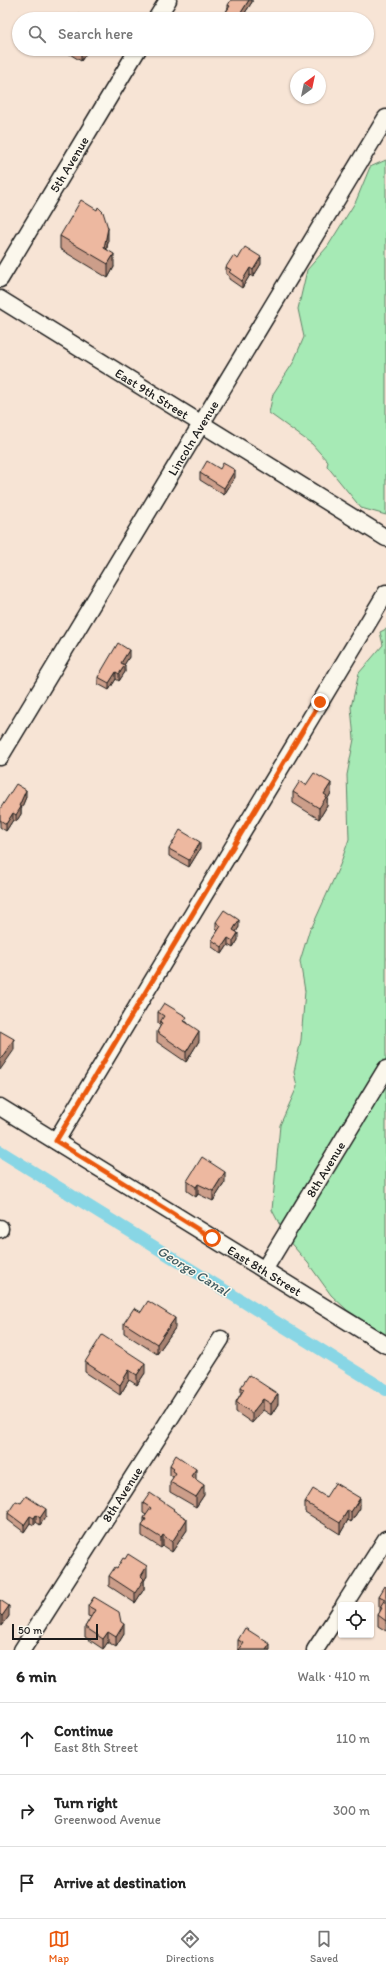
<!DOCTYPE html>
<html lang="en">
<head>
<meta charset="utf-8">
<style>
	:root { --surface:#fff; --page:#f6f6f6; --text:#222; --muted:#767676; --line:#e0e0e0; --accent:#ea580c }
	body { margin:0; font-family:Itim,sans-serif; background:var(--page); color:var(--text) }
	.controls { position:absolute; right:12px; bottom:12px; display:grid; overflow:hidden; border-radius:4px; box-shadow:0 1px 3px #0004 }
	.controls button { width:36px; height:36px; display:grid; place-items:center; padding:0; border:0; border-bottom:1px solid var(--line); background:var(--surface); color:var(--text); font:20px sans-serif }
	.compass { position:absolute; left:290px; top:68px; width:36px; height:36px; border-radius:50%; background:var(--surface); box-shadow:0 1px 3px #0004; rotate:33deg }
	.scale { position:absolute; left:12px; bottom:10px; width:86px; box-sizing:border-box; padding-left:4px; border:2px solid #1c1c1c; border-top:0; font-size:11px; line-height:14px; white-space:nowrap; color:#1c1c1c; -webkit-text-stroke:3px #fbf7ec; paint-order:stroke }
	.stop { position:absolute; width:12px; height:12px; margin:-9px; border:3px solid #ea580c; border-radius:50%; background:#fff }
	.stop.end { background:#ea580c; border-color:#fff; box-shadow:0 1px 4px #0008 }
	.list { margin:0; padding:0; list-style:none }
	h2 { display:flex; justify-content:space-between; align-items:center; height:52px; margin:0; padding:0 16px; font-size:17px }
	h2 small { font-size:13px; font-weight:400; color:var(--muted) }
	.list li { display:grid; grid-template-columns:26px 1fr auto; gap:12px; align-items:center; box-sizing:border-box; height:72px; padding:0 16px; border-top:1px solid var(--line) }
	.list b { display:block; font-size:15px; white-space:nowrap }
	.list p { margin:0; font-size:13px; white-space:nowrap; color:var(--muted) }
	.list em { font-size:13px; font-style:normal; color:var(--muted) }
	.icon { flex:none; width:22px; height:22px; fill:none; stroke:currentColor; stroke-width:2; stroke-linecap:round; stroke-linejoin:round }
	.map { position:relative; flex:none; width:386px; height:1650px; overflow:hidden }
	.search { position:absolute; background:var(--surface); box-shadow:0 1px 3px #0004; left:12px; right:12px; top:12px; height:44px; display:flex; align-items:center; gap:10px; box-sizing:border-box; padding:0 14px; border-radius:22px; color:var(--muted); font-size:15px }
	.sheet { height:268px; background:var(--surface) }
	nav { display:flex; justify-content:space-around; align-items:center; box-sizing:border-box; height:56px; border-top:1px solid var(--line); background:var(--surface); font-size:11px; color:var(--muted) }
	nav a { display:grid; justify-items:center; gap:2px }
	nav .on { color:var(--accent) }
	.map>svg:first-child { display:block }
</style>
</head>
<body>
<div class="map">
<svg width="386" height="1650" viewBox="0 0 386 1650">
	<rect width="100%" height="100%" fill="#f7e4d5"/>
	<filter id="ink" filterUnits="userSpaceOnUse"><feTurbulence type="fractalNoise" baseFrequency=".025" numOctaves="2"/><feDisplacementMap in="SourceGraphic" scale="8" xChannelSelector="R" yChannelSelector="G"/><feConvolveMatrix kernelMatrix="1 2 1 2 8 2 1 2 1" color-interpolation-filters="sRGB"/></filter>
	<g filter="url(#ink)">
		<path fill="#a6eab5" stroke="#618368" d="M386,160V515L361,508L327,466L328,462L312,444L269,413L273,394L293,363L304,337L298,309L307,270L328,246L356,201L370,167Z
			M386,629V1335L347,1310L331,1295L308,1263L287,1239L272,1210L280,1125L297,1087L294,1072L301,1040L305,991L300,961L310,928L312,927L340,865L349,839L347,775L354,739L351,707L359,673L383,645L380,632Z"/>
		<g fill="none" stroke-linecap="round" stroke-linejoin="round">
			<path stroke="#88d6e5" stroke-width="12" d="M0,1151L386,1390"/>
			<defs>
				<g id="minor">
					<path d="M156,19L168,0"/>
					<path id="s1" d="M0,279L138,49"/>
					<path id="s2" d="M0,299L386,538"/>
					<path id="s3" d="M0,757L386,118"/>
					<path id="s4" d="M0,1107L386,1345"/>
					<path d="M56,1141L386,593"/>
					<path d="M0,1229V1228"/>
					<path id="s5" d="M264,1270L386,1069"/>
					<path d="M344,1605L386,1539"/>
					<path id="s6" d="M22,1650L221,1339"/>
					<path d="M315,1650L341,1610"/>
				</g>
			</defs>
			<use href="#minor" stroke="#1c1c1c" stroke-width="19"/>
			<use href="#minor" stroke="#fbf7ec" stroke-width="16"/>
		</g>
		<path fill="#cc9e8a" stroke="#1c1c1c" d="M252,0V2L241,19H226V12L228,8V5Z
			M68,49H89L81,61L68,53Z
			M60,236L108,241L107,249L114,267L108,278L60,249Z
			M238,259L261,264L253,277L250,275L242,288L229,279V276L226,274V267Z
			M220,469L235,477L224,495L200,480V473Z
			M129,657L124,665L125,672L119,681L116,679L109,690L98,684V677Z
			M306,785L331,793L327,800V806L319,819L293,803V792Z
			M26,797L21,809V814L16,822L13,820L6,831L0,827V809Z
			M169,849H200L189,867L169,856Z
			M216,922L239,927L236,932L238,940L233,948L228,945L222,954L212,947V940L218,931L216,929Z
			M158,1012L187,1022L199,1041L186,1062L157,1042V1032L160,1027V1024L158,1023Z
			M187,1181L225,1182L213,1201L198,1194L196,1197L187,1191Z
			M141,1312L175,1328L157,1354L124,1333V1323Z
			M85,1362L145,1373L137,1385L129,1380L120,1395L85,1372Z
			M241,1387L278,1404L271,1415L263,1410L252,1423L236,1412V1402L241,1393Z
			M170,1465L196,1479L204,1495L196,1507L170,1492V1482L173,1478V1477L170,1475Z
			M326,1497L360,1508L351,1522L348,1520L340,1534L305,1512V1502Z
			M21,1503L46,1516L40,1525L36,1522L34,1525L30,1523L24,1532L8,1520V1513Z
			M143,1503L174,1511L187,1530L172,1552L163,1546L161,1548L142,1536V1526L144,1523V1518L146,1515L143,1513Z
			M117,1568L147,1576L144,1581V1589L135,1603L109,1586V1576Z
			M386,1587V1631L378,1626V1615L380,1612V1607L379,1606V1596Z
			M94,1597L124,1634L116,1647L108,1642L103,1649L85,1637V1627L91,1617L88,1616V1606Z
			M0,1600L9,1616L2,1626L0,1625Z
			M238,1640L270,1650H238Z"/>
		<path fill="#a68170" stroke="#1c1c1c" d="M249,0H252V2L241,19H237Z
			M82,49H89L81,61V51Z
			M108,228V241L104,261V248Z
			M114,254V267L108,278V264Z
			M261,257V264L253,277V270Z
			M250,268V275L242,288V281Z
			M235,470V477L224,495V488Z
			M129,650V657L121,670V663Z
			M125,665V672L119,681V674Z
			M116,672V679L109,690V683Z
			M331,783V793L327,800V806L319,819V808L324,794Z
			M26,790V797L21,809V814L16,822V815L19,806Z
			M13,813V820L6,831V824Z
			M200,842V849L189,867V860Z
			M239,920V927L233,937V930Z
			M238,933V940L233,948V941Z
			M228,938V945L222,954V947Z
			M199,1031V1041L186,1062V1052Z
			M14,1039V1050L0,1070V1060Z
			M225,1172V1182L213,1201V1191Z
			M198,1184V1194L196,1197V1187Z
			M175,1318V1328L157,1354V1344Z
			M145,1363V1373L137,1385V1375Z
			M129,1370V1380L120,1395V1385Z
			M278,1394V1404L271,1415V1404Z
			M263,1399V1410L252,1423V1413Z
			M196,1469V1479L191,1487V1476Z
			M204,1485V1495L196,1507V1497Z
			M360,1498V1508L351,1522V1512Z
			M46,1509V1516L40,1525V1518Z
			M348,1510V1520L340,1534V1523Z
			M36,1515V1522L34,1525V1518Z
			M30,1516V1523L24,1532V1525Z
			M187,1519V1530L172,1552V1542Z
			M163,1535V1546L161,1548V1538Z
			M147,1566V1576L144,1581V1589L135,1603V1593L141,1576Z
			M9,1606V1616L2,1626V1616Z
			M124,1624V1634L116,1647V1637Z
			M108,1632V1642L103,1649V1639Z
			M270,1644V1650H266Z"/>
		<path fill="#edb8a0" stroke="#1c1c1c" d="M231,0H249L237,19L226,12L230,6L228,5Z
			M78,14L86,19H75Z
			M81,200L97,210L98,207L103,212L108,228L104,248L114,254L108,264L60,236Z
			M245,247L261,257L253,270L250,268L242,281L229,272L231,270L226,267L233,256L238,259Z
			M207,461L220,469L223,463L235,470L224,488L200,473Z
			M118,643L129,650L121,663L125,665L119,674L116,672L109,683L98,677Z
			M314,773L331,783L324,794L327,796L319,808L293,792L300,781L306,785Z
			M16,784L26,790L19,806L21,807L16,815L13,813L6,824L0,820V809Z
			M180,830L200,842L189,860L169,849Z
			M224,910L239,920L233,930L238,933L233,941L228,938L222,947L212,940L221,926L216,922Z
			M164,1003L187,1017L184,1021L199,1031L186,1052L157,1032L162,1023L160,1022L164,1016L158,1012Z
			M0,1031L14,1039L0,1060Z
			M202,1157L225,1172L213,1191L198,1184L196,1187L187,1181Z
			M148,1301L175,1318L157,1344L124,1323L134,1308L141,1312Z
			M102,1335L145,1363L137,1375L129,1370L120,1385L85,1362Z
			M249,1375L278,1394L271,1404L263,1399L252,1413L236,1402L244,1389L241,1387Z
			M176,1455L196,1469L191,1476L204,1485L196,1497L170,1482L176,1473L173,1471L174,1468L170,1465Z
			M335,1483L360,1498L351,1512L348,1510L340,1523L305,1502L313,1489L326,1497Z
			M150,1493L174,1509L173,1510L187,1519L172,1542L163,1535L161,1538L142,1526L146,1519L144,1518L151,1508L143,1503Z
			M26,1496L46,1509L40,1518L36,1515L34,1518L30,1516L24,1525L8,1513L16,1501L21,1503Z
			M128,1554L147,1566L141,1576L144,1579L135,1593L109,1576L115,1567L117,1568L123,1558L125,1559Z
			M385,1586L386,1587V1621L378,1615L382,1608L380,1607L385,1599L379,1596Z
			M94,1597L119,1612L121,1622L124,1624L116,1637L108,1632L103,1639L85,1627L95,1610L88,1606Z
			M0,1600L9,1606L2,1616L0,1614Z
			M245,1628L270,1644L266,1650H239L244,1643L238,1640Z"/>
	</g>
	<g fill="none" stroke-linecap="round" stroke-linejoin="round" filter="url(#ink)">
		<path stroke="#ea580c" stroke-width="5" d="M212,1238L56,1141L320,702"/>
	</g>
	<g text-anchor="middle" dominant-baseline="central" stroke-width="3" stroke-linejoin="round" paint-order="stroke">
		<g font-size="13" fill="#1c1c1c" stroke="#fbf7ec">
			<text stroke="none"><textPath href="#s1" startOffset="134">5th Avenue</textPath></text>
			<text stroke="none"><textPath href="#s2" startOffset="179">East 9th Street</textPath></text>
			<text stroke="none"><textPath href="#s3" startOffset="373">Lincoln Avenue</textPath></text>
			<text stroke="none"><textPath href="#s5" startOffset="118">8th Avenue</textPath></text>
			<text stroke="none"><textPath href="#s4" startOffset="311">East 8th Street</textPath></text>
			<text stroke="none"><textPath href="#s6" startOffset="185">8th Avenue</textPath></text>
		</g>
		<g font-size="14" font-style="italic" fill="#425d62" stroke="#fbf7ec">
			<text transform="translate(193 1271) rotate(32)">George Canal</text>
		</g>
	</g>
</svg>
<div class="controls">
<button><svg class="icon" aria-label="locate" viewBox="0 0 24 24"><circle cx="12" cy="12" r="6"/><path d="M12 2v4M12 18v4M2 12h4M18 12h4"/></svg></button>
</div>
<svg class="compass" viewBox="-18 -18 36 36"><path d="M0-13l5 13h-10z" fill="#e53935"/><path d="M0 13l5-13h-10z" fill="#767676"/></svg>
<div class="scale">50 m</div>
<div class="stop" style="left:212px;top:1238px"></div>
<div class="stop end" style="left:320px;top:702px"></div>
<div class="search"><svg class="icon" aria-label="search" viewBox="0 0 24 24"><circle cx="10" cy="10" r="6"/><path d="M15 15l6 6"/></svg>Search here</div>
</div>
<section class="sheet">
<h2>6 min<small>Walk · 410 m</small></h2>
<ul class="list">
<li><svg class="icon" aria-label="ahead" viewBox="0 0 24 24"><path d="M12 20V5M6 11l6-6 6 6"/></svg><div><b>Continue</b><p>East 8th Street</p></div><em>110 m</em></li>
<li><svg class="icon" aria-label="right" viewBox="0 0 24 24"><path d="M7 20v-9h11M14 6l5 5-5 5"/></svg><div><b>Turn right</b><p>Greenwood Avenue</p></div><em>300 m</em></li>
<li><svg class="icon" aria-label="arrive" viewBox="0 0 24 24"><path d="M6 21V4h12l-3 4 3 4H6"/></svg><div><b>Arrive at destination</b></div></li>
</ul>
</section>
<nav>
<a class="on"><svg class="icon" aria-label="map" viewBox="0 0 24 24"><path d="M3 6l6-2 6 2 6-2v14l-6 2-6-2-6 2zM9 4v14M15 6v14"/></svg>Map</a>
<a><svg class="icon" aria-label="directions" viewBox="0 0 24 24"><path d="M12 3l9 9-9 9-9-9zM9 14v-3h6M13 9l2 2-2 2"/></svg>Directions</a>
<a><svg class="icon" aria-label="saved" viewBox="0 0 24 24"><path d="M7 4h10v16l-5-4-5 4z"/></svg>Saved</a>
</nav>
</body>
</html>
